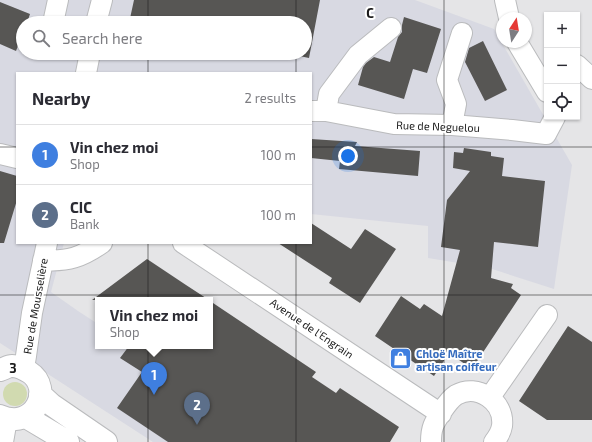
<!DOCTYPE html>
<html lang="en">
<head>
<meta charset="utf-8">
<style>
	:root { --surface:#fff; --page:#f2f2f3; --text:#2b2b33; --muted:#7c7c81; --line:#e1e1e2; --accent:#d93025 }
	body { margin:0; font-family:"Exo 2",sans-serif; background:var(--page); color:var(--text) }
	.controls { position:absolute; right:12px; top:12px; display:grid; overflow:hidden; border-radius:0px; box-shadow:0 1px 3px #0004 }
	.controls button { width:36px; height:36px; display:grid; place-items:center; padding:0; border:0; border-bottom:1px solid var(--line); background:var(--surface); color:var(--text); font:20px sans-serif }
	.compass { position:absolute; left:496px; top:12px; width:36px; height:36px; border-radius:50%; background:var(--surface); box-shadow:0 1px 3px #0004; rotate:12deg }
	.you { position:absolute; left:348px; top:156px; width:14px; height:14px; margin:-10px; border:3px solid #fff; border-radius:50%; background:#1a73e8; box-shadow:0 0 0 6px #1a73e833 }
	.badge { display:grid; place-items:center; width:26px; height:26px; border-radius:50%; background:var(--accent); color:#fff; font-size:13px; font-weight:700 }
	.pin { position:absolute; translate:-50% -33px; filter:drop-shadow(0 1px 2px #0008) }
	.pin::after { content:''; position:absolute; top:21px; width:14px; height:12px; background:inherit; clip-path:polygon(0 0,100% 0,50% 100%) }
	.popup { position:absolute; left:95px; top:297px; width:118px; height:52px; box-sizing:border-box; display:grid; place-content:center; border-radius:0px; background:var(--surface); filter:drop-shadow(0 1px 3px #0005); font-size:13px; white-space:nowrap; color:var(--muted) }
	.popup b { font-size:15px; color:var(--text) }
	.popup::after { content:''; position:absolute; left:50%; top:100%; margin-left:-8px; border:8px solid transparent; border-top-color:var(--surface) }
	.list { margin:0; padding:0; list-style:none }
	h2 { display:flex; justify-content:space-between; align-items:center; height:52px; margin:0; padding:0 16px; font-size:17px }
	h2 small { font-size:13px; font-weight:400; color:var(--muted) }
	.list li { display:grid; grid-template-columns:26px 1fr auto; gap:12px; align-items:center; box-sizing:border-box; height:60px; padding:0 16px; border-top:1px solid var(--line) }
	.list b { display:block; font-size:15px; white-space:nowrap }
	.list p { margin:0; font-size:13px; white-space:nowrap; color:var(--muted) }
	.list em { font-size:13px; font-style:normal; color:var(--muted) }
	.icon { flex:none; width:22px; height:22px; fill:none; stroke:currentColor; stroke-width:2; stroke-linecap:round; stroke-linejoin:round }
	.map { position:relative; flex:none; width:592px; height:442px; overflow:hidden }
	.search { position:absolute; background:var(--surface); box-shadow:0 1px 3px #0004; left:16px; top:16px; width:296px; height:44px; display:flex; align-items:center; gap:10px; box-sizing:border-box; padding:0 14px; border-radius:22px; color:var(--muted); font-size:15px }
	.panel { position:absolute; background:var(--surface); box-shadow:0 1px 3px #0004; left:16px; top:72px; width:296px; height:172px; border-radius:0px }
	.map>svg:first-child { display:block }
</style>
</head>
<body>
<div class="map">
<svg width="592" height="442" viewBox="0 0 592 442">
	<rect width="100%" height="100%" fill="#e5e5e7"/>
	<path fill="#d8d9e2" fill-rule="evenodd" d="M0,0H415L494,29L572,165L554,289L489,268L428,258V226L311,214V73H17V243H64L51,292L78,311L98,324V346H131L278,442H153L0,343ZM23,23H305V53H23Z"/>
	<path fill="#d1dab0" d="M3 394a12 12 0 1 1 24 0a12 12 0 1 1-24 0Z"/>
	<path fill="#575654" d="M134,0H320L309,58L285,53H305V23H129Z
		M0,2L30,14L27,23H23V33L16,51L0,44Z
		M404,17L441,29L427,73L413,69L404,99L358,85L363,67L366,63L374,57L390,62L398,37L402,32V25Z
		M483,41L507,90L485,101L465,62L469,48Z
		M311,139L357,142L355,146L420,151L418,176L339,169L340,161L311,158Z
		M464,148L491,152V156L504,158L502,176L545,181L538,247L494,242L491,278L513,284L511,288L521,295L472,369L449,353L434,376L375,336L401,296L420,309L424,304L442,316L460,250L441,247L447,200L470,171L453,168L454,152L463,153Z
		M0,171L17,176V200L4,243H0Z
		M311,223L351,249L365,229L396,249L360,303L329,283L332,278L278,243H311Z
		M147,259L186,285L209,300H92Z
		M210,301L316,372L312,377L336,393L340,388L399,427L390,442H168L117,408L142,372L120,358L129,346H210Z
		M568,326L592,342V420H547L519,401Z"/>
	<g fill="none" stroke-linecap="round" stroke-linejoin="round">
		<defs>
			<path id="minor" d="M505,0L509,18
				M53,23L58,0
				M96,23L102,0
				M517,42L547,92
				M577,65L592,79
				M86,73L90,53
				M311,111H326L394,124L452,125L512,130L546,134L555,117
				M326,111L329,94L358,55L391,28
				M452,125L456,104L447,80L462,33
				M0,154L17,158
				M183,243L441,414
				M43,260C68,262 82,257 102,243
				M24,368L26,356L32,313L47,243
				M490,397L547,315
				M3,442L7,419
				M431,442C431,427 434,423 442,411C446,405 450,399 456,395C477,383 505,401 502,426C501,432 498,437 494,442"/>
			<path id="major" d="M0,370C4,369 8,366 12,366C18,366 24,369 29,372C54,388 35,431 0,416
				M40,394L52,405L106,442
				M26,417L68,442"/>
		</defs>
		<use href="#minor" stroke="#babbbd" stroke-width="22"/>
		<use href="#major" stroke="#babbbd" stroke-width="24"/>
		<use href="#minor" stroke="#fff" stroke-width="20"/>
		<use href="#major" stroke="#fff" stroke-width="22"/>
	</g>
	<path fill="none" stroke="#1a1a1a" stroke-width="1" stroke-opacity="0.55" d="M148,0V23M296,0V23M444,0V442M148,53V73M296,53V73M0,147H17M311,147H592M148,243V442M296,243V442M0,295H592"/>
	<defs>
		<symbol id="shop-square" viewBox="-11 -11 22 22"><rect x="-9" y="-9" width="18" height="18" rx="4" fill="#3f7fe0" stroke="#fff"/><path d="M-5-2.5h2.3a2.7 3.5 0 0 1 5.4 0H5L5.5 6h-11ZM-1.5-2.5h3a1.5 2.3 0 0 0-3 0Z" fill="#fff"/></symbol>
	</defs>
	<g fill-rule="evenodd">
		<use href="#shop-square" x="388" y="346" width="25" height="25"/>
	</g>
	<g text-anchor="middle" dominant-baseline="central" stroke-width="4" stroke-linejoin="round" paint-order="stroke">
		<g font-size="11" fill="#1a1a1a" stroke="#fff">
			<text transform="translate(438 126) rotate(2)">Rue de Neguelou</text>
			<text transform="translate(35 306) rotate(-80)">Rue de Mousselière</text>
			<text transform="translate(312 328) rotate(34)">Avenue de l'Engrain</text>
		</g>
		<g font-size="11" font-weight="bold" fill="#366cbe" stroke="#fff" text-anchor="start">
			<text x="416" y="353">Chloë Maître<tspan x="416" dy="13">artisan coiffeur</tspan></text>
		</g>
	</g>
	<g font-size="13" text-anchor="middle" font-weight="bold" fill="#1a1a1a" stroke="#fff" stroke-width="4" stroke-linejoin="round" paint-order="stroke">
		<text x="370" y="18">C</text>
		<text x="13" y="373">3</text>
	</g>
</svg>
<div class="controls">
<button>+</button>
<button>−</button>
<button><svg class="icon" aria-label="locate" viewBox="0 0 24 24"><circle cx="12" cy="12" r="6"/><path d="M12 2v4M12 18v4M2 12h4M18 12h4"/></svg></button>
</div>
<svg class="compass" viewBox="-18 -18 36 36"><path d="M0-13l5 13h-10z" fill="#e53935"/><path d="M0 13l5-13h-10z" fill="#7c7c81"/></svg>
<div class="you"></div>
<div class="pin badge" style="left:154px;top:395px;background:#3f7fe0">1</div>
<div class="popup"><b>Vin chez moi</b>Shop</div>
<div class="pin badge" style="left:197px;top:425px;background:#5c6f8a">2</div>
<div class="search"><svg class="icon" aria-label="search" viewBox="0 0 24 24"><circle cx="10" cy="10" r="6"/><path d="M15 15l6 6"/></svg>Search here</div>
<section class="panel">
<h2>Nearby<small>2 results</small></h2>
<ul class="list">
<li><span class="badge" style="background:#3f7fe0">1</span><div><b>Vin chez moi</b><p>Shop</p></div><em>100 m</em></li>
<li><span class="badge" style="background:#5c6f8a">2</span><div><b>CIC</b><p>Bank</p></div><em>100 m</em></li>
</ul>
</section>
</div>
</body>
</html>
